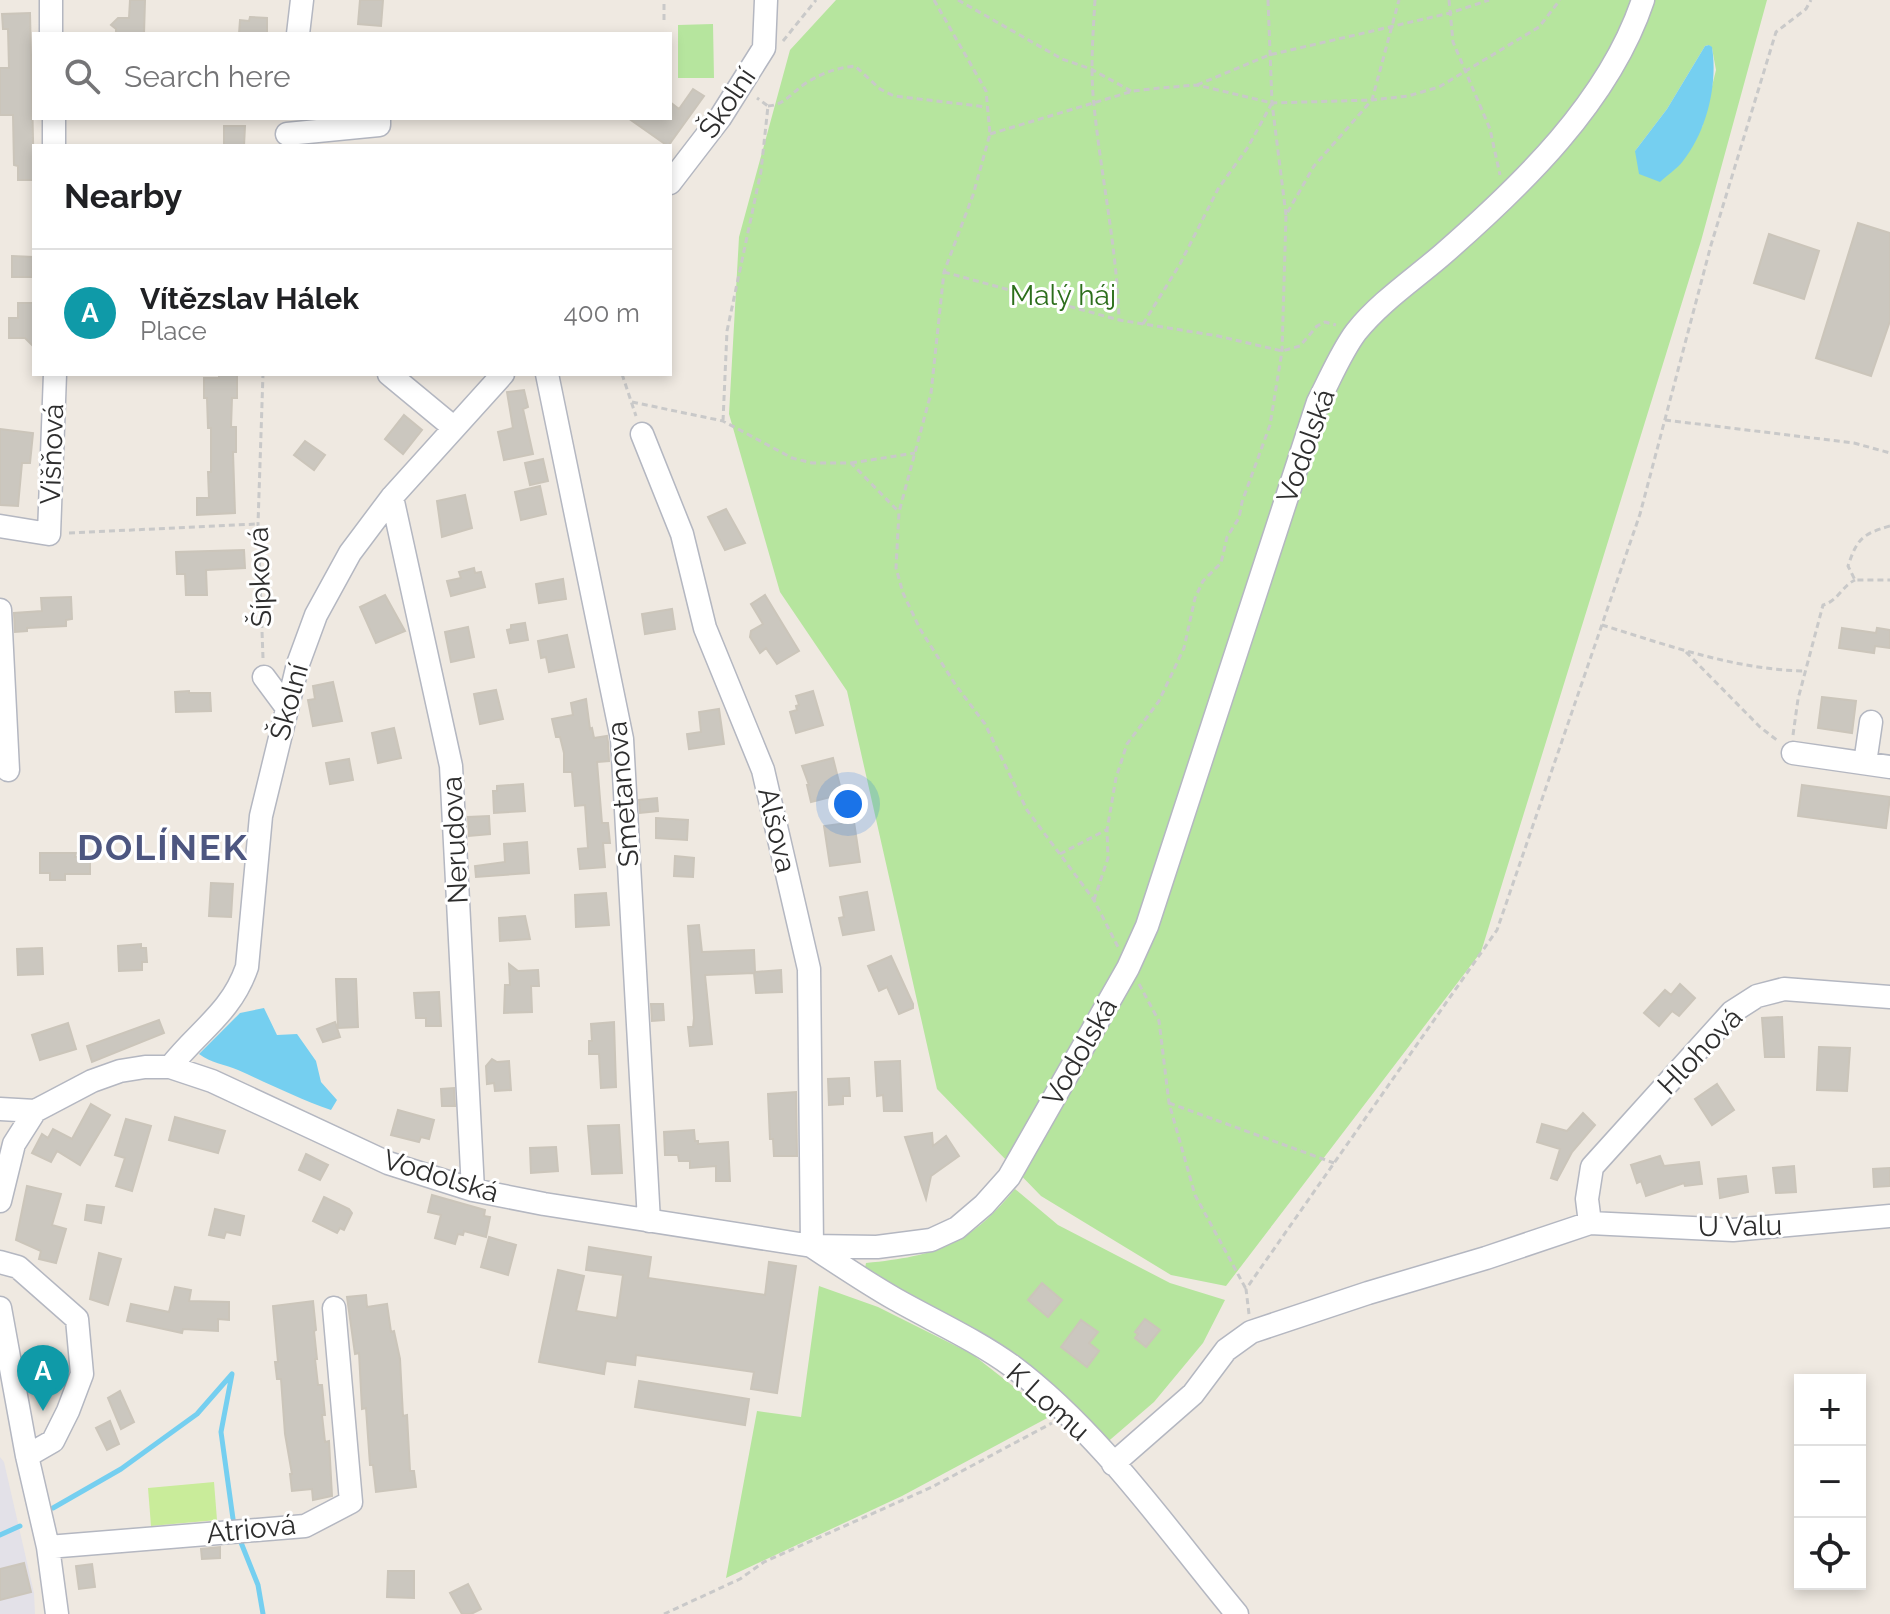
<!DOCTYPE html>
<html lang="en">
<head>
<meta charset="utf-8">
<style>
	:root { --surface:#fff; --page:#f2f2f2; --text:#202124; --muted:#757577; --line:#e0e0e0; --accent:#4264fb }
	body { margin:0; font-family:Raleway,sans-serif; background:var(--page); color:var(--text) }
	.controls { position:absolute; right:24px; bottom:24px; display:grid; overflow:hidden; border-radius:0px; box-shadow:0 4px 12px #0003 }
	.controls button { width:72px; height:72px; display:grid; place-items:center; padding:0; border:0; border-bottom:2px solid var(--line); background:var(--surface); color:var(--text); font:40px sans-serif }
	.you { position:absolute; left:848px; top:804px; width:28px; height:28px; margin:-20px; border:6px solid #fff; border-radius:50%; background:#1a73e8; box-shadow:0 0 0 12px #1a73e833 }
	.badge { display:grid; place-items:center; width:52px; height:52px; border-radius:50%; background:var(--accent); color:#fff; font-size:26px; font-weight:700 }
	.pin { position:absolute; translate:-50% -66px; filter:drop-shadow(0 2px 4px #0008) }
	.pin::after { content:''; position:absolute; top:42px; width:28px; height:24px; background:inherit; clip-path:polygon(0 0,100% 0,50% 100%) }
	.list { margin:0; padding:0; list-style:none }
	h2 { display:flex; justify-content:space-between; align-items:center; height:104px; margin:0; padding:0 32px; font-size:34px }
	h2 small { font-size:26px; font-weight:400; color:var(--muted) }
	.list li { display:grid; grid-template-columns:52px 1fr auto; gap:24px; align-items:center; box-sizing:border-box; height:128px; padding:0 32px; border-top:2px solid var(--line) }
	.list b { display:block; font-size:30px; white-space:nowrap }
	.list p { margin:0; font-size:26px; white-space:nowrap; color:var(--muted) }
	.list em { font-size:26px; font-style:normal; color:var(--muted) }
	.icon { flex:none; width:44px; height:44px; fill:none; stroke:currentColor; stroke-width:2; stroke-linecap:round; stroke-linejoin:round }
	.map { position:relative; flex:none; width:1890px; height:1614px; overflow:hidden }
	.search { position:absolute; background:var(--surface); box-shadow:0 4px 12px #0003; left:32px; top:32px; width:640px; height:88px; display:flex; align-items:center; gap:20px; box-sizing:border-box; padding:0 28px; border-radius:0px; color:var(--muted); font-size:30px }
	.panel { position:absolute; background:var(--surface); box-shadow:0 4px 12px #0003; left:32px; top:144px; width:640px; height:232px; border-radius:0px }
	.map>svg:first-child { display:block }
</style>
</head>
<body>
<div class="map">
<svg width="1890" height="1614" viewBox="0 0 1890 1614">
	<rect width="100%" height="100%" fill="#efe9e1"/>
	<path fill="#e3e1e8" d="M0,1457L4,1462L34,1593L35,1614H0Z"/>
	<path fill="#b6e59e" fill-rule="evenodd" d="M836,0H1767L1701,241L1481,952L1226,1286L1171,1275L1041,1196L937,1089L847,691L780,592L729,414L739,237L790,50ZM1709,45L1712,48L1716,70L1702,127L1635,151L1667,109L1705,46Z
		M713,24L714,78H678V25Z
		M1015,1189L1058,1225L1170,1283L1225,1300L1203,1343L1154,1402L1104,1445L864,1273L866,1263C937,1256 969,1245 1015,1189Z
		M819,1286L878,1307L972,1354L1051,1416L902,1496L726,1578L757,1411L801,1417Z"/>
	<path fill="#c9ec9a" d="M214,1482L217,1520L151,1526L148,1488Z"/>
	<path fill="#75cff0" d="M1709,45L1712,47C1718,84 1707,131 1683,161C1677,169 1667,175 1660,182L1639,174L1635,151L1667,109L1705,46Z
		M264,1008L277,1035L297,1034L316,1061L321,1082L337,1100L331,1110C299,1099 269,1084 238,1070C224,1064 211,1063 199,1054L240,1013Z"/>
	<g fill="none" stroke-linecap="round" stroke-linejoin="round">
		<path stroke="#75cff0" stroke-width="5" d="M53,1508L121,1469L197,1414L232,1374L221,1432L234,1526
			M0,1535L20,1526
			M240,1540L258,1585L263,1614"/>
	</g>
	<path fill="#cbc7bf" stroke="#cbc5ba" stroke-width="2" d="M130,0H145L144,34H116V29L111,25L118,18H129Z
		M360,0H383L381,26L358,24Z
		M30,13L34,180H18V166L14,165L13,115H0V68H9L8,29H3L2,14Z
		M250,17L267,18V34H239L240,20L249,21Z
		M693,89L704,96L668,146L628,118H670V102L679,109Z
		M224,126H245L244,146H224Z
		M1858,223L1890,233V321L1871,376L1816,358Z
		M1769,234L1819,251L1804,299L1754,283Z
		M12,256L33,257L32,277H12Z
		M18,303H34V347L25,338H9V318H18Z
		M219,374H237V398H232L231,427H236V452H233L235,513L197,515V498H209L208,472H211V428H208L207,398H204V378H219Z
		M524,390L528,407L523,409L533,454L504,460L498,432L513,428L507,392Z
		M404,415L422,430L403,454L385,439Z
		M0,429L33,433L30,463H22L18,506L0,505Z
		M305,441L325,455L314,470L294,455Z
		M543,459L548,481L530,485L525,463Z
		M540,486L546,514L521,520L515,492Z
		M465,495L472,528L442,537L437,501Z
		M726,509L745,543L725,550L708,517Z
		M244,550L245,568L206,570L207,595H186L185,574H177L176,552Z
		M474,568L475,573L481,572L485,587L451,596L447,581L461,578L459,572Z
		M563,579L566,599L539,603L536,584Z
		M385,595L405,631L376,643L360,607Z
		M765,595L799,651L777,664L766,648L760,653L750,637L751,631L763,624L751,604Z
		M71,597L72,619L66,620V626L27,628V631L15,632L14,613L42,611L41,598Z
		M672,609L675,629L645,634L642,614Z
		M525,623L528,640L510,643L507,630L511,629V625Z
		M468,627L474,657L451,662L445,632Z
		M1842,628L1876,633L1877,628L1890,630V648L1875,646L1874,653L1839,648Z
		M567,635L574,667L549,672L546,657L541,658L538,641Z
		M333,682L342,721L313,726L308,700L315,699L313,686Z
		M496,690L503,719L480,724L474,694Z
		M189,691V693H210L211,711L176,712L175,692Z
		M813,691L823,725L796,733L790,712L797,710L796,706L799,705L796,696Z
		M1822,697L1856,701L1852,733L1818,728Z
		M586,699L590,729L592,728L594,738L607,736L608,742L609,761L597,762L602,823H608L610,843H603L605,867L580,869L578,849L588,848L585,805L575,806L572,772H564V753L560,737H556L552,719L573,715L571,703Z
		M719,709L724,744L689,749L687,734L701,732L699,712Z
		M394,728L401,758L378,763L372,733Z
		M833,758L842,794L811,802L807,785H809L802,766Z
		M349,759L353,780L330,784L326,763Z
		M523,784L525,811L494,813L493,791H497V786Z
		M1802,785L1890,797L1886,828L1798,816Z
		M657,798L658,811L640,813L639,800Z
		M489,816L490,834L469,836L468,817Z
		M656,818L688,820L687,840L656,838Z
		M854,822L860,862L830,866L824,826Z
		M527,842L529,873L476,877L475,866L505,862L504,844Z
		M40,853H76L75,857H90V874H65V880H50V873H40Z
		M675,856L694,858L693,877L674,876Z
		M211,883L233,884L231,917L209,916Z
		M867,892L874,930L843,935L839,918L844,917L840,897Z
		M606,893L609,925L576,927L575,895Z
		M525,916L530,939L500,941L499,918Z
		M699,925L702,952L754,950L755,972L781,970L782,992L756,993L754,973L705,975L712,1044L690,1046L688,1027H693L694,1018L688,926Z
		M141,944V948H146L147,962H142V970L119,971L118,946Z
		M42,948L43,974L18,975L17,949Z
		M891,956L913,1004V1008L899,1014L887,987L879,991L868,966Z
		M509,964L518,971L538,970L539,986H531L532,1012L504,1013L505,985H510Z
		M336,979H356L358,1027L338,1028Z
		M1680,984L1695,998L1679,1016L1672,1011L1659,1026L1644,1013L1665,990L1671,995Z
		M439,992L441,1026H426V1018H416L414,993Z
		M651,1004H663L664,1020L652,1021Z
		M1782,1017L1784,1057H1765L1762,1018Z
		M159,1020L164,1033L92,1062L87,1046Z
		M335,1022L340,1037L323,1042L317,1029Z
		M614,1022L616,1087L601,1088L599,1054H589V1041H592L591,1024Z
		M68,1023L76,1049L40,1060L32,1035Z
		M1819,1047L1850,1048L1847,1091L1817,1090Z
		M492,1059L497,1062L509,1061L511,1090L495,1091L494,1083L487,1084L486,1066Z
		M900,1061L902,1111H884L883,1095L877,1096L875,1062Z
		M849,1078L850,1096H843V1104L829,1105L828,1079Z
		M1717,1084L1734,1110L1712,1125L1695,1099Z
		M454,1088L455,1106H442L441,1089Z
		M796,1092L797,1156H774L773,1139H770L768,1094Z
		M91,1104L110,1115L80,1165L57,1151L51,1162L32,1153L42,1134L48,1138L53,1129L72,1139Z
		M398,1110L434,1120L429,1139L421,1137L419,1142L391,1135Z
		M1583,1113L1595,1125L1572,1152L1557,1180L1551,1178L1560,1149L1537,1142L1542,1124L1567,1131Z
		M175,1117L225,1131L218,1153L169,1140Z
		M126,1119L151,1126L132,1191L116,1186L125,1158L115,1155Z
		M619,1125L622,1173L592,1174L588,1126Z
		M694,1130L695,1141H698V1144L728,1142L730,1181H716V1166L690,1168V1161H679L678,1155H665L664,1132Z
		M932,1133L933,1146L946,1136L959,1156L931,1176L926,1199L905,1137Z
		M556,1147L558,1171L531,1173L530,1148Z
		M306,1154L328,1165L320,1180L299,1170Z
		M1660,1156L1664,1166L1699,1162L1702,1184L1685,1186L1684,1183L1646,1196L1641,1181L1637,1183L1631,1165Z
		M1794,1166L1796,1192L1776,1193L1773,1168Z
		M1890,1168V1186L1874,1187L1873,1169Z
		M1746,1176L1748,1192L1720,1198L1718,1179Z
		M27,1186L61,1194L52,1225L66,1229L56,1263L39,1259L41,1251L16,1240Z
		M432,1195L485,1210L484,1216L490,1217L486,1237L464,1231L463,1235L458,1234L455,1244L435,1238L441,1215L428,1212Z
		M324,1197L349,1209L352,1213L344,1230L340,1228L337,1233L313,1221Z
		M87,1205L104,1207L101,1223L85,1220Z
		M215,1209L244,1216L240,1235L226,1232L224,1238L209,1235Z
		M489,1237L516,1245L508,1275L481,1267Z
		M589,1247L651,1257L648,1278L765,1295L769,1262L796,1266L777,1393L751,1389L754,1372L636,1355L635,1365L606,1361L604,1374L539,1362L558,1270L584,1276L576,1311L617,1318L623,1275L586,1270Z
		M99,1253L121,1259L108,1305L90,1299Z
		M1042,1283L1062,1300L1048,1317L1028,1300Z
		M175,1287L191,1290L189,1301L229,1302V1320L218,1319V1331L183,1329L182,1333L127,1321L131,1304L169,1312Z
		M366,1295L367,1307L387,1304L391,1332L394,1331L400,1359L403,1416L407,1415L410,1471H414L416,1487L376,1492L373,1465H370L366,1408L362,1409L359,1353L355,1354L347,1297Z
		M313,1301L316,1330L314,1331L317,1359H315L318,1385H322L325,1415H322L325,1442L329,1441L332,1496L313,1500L312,1489L292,1491L290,1474H292L285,1434L281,1379H277L275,1362H278L273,1306Z
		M1145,1319L1160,1330L1146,1347L1135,1338L1138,1334L1135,1332Z
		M1081,1320L1098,1332L1089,1343L1099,1351L1087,1367L1061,1347Z
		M639,1381L749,1399L745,1425L635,1407Z
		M120,1391L134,1422L121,1429L108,1398Z
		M110,1421L119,1444L107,1450L96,1428Z
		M220,1547V1558L202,1559L201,1549Z
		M24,1563L31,1592L0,1600V1569Z
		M92,1564L95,1587L79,1589L76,1566Z
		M388,1571H414V1598L387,1597Z
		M468,1584L481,1609L471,1614H462L450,1593Z"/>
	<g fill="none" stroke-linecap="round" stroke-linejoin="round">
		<defs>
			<path id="minor" d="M51,0V34
				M298,34L302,0
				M54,118V146
				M287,134L379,125V118
				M670,183L720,118L764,48L766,0
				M389,374L453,427
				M547,374L622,739L649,1221
				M642,434L682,534L705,628L763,770L809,969L812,1246
				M392,497L451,766L473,1190
				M0,526L49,534L55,374
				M0,610L8,770
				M264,677L287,708
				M1793,753L1890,767
				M1865,763L1871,722
				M170,1067C199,1030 231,1013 247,967L261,816L298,664L316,615L350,553L392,497L503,374
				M0,1109L35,1111L92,1081L120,1071L145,1067H170L212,1081L388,1163L473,1190L544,1204L812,1246L877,1247L931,1240L957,1228L984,1205L1009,1177L1128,968L1147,926L1318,402C1330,379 1341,352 1356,332C1380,302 1413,280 1442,255C1521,186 1609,102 1643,0
				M0,1201L14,1144L35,1111
				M1590,1223L1587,1199L1592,1167L1732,1012L1757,996L1784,989L1890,997
				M813,1247C840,1265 867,1283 895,1299C934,1321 976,1340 1012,1366C1099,1431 1168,1531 1237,1614
				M0,1262L18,1267L77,1319L82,1374L68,1411L53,1441L27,1456
				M0,1308L27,1456L48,1547L57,1614
				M1113,1464L1193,1394L1226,1350L1251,1332L1368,1293L1486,1258L1590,1223L1733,1230L1890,1216
				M48,1547L305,1526L351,1502L334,1308"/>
		</defs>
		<use href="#minor" stroke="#b4b7c1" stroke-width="25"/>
		<path stroke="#c9c9c9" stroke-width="3" stroke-dasharray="6 4" stroke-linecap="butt" d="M934,0L986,91L990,134L973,195L944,272L931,393L899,512L896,568L903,593L920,629L955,684L985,724L1027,810L1094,900L1118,947
			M958,0L1062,59L1091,69L1131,91
			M1095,0C1093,35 1090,70 1094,105C1101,177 1117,248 1119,320
			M1268,0L1272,103L1286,215
			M1449,0L1453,42L1490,129L1500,175
			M664,20V0
			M783,41L816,0
			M1197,85L1269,55L1450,13L1489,0
			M768,106C785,105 792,92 806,83C822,73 836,68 855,66L880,89L894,96L987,107
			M990,134L1133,91L1160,88L1197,85L1272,103L1372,100L1399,0
			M944,272L1119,320L1218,336L1282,351L1300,346L1317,326L1325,322L1336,325
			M1143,324L1180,264L1218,189L1248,147L1272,103
			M622,374L636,416
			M632,402L723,421L792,458L812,463H851L899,512
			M1665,420L1854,443L1890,453
			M723,421L727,331L761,171L768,106L757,98
			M851,463L915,453
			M1890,526C1862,534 1857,539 1848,566L1855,580H1890
			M69,533L257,524
			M1602,625C1667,645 1736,670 1805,671
			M1686,652L1760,727L1778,741
			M263,658L258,524L263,374
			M1793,735L1798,699L1823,605C1838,601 1842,586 1855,580
			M1060,854L1106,830
			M1094,900L1108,858L1107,830L1116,778L1127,744L1159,701L1184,648L1195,598L1203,581L1221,563L1227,537L1239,518L1242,502L1270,425L1282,351L1286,215L1314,166L1372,100L1408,96L1439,87L1539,27L1560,0
			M1139,984L1159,1021L1169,1103L1195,1195L1246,1289
			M1169,1103L1334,1163
			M1249,1314L1246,1289L1497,930L1640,514L1711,245L1776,32L1806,9L1811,0
			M664,1614L740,1579L764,1562L932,1487L1052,1423"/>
		<use href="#minor" stroke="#fff" stroke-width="22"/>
	</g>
	<g text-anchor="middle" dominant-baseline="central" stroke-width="6" stroke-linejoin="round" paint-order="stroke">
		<g font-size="28" fill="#2e2e2e" stroke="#fff">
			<text transform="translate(727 103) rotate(-56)">Školní</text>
			<text transform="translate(1306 446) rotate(-70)">Vodolská</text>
			<text transform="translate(52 454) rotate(-88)">Višňová</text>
			<text transform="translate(260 577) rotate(-92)">Šípková</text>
			<text transform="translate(289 702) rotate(-75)">Školní</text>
			<text transform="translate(623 794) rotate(-95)">Smetanova</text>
			<text transform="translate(777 830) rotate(77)">Alšova</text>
			<text transform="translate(455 840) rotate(-93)">Nerudova</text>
			<text transform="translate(1700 1051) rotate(-46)">Hlohová</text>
			<text transform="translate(1080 1052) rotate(-60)">Vodolská</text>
			<text transform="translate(441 1176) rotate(17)">Vodolská</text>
			<text transform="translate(1740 1226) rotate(-1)">U Valu</text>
			<text transform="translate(1048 1402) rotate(42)">K Lomu</text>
			<text transform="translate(251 1529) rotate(-6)">Atriová</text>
		</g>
		<g font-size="28" fill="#2c6e1b" stroke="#fff">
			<text x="1063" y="295">Malý háj</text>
		</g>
		<g font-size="36" font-weight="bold" letter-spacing="2" fill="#4d5680" stroke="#fff">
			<text x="163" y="847">DOLÍNEK</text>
		</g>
	</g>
</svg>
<div class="controls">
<button>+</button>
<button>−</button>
<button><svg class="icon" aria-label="locate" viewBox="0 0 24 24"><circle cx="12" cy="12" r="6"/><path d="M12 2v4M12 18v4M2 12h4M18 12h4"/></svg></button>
</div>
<div class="you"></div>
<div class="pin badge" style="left:43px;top:1411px;background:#0f9aa8">A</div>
<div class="search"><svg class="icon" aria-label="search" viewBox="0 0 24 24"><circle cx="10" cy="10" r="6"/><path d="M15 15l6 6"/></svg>Search here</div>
<section class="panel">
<h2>Nearby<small></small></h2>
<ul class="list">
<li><span class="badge" style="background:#0f9aa8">A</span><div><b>Vítězslav Hálek</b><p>Place</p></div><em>400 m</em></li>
</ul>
</section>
</div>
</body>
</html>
